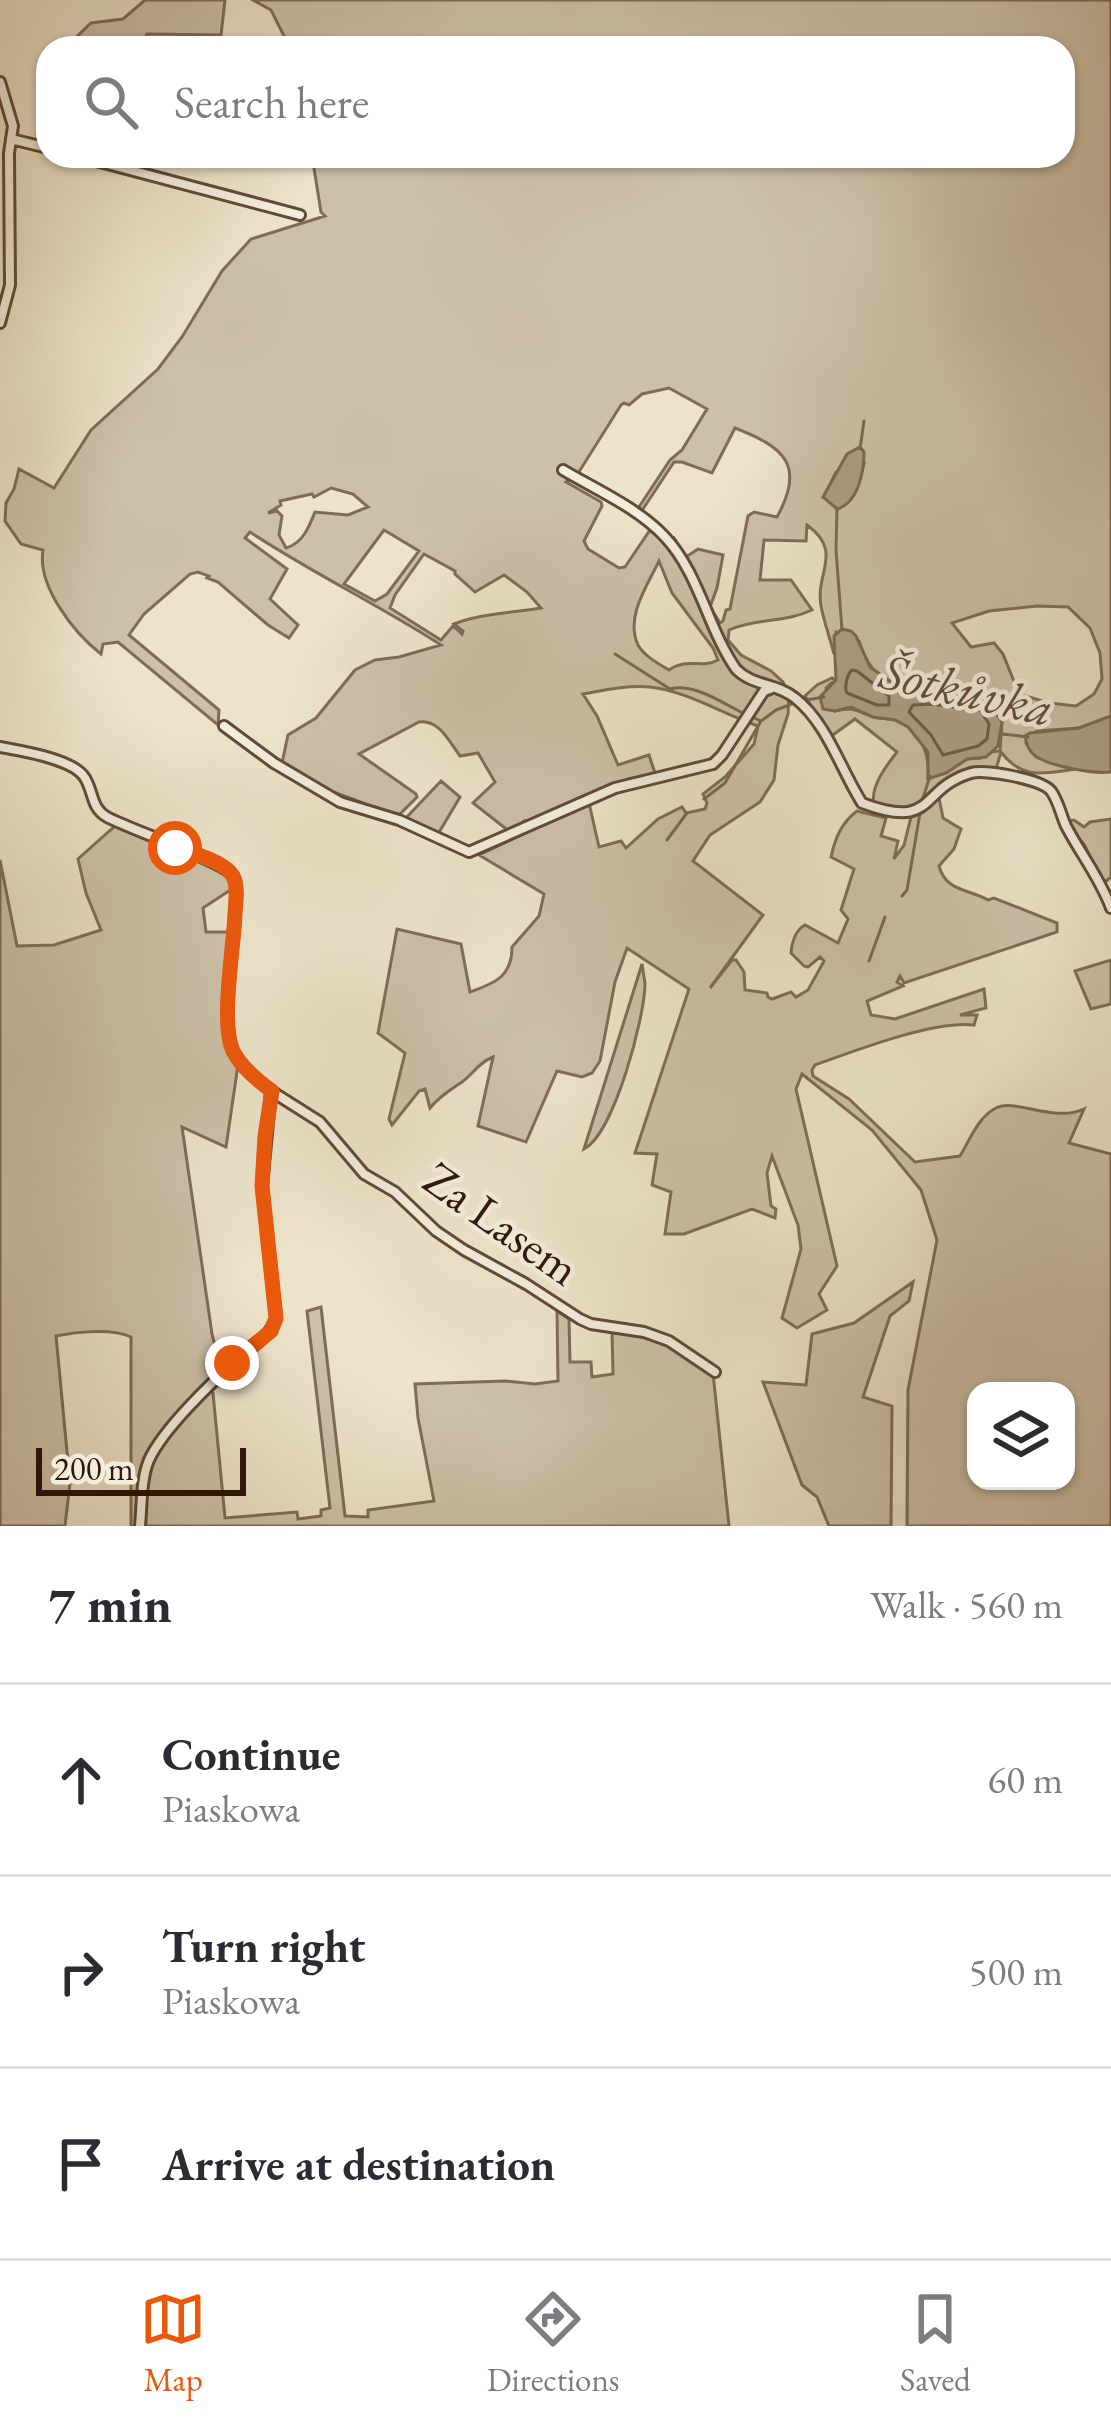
<!DOCTYPE html>
<html lang="en">
<head>
<meta charset="utf-8">
<style>
	:root { --surface:#fff; --page:#f2f2f3; --text:#2b2b33; --muted:#7c7c81; --line:#e1e1e2; --accent:#ea580c }
	body { margin:0; font-family:"EB Garamond",serif; background:var(--page); color:var(--text) }
	.controls { position:absolute; right:36px; bottom:36px; display:grid; overflow:hidden; border-radius:24px; box-shadow:0 3px 9px #0004 }
	.controls button { width:108px; height:108px; display:grid; place-items:center; padding:0; border:0; border-bottom:3px solid var(--line); background:var(--surface); color:var(--text); font:60px sans-serif }
	.scale { position:absolute; left:36px; bottom:30px; width:210px; box-sizing:border-box; padding-left:12px; border:6px solid #321708; border-top:0; font-size:33px; line-height:42px; white-space:nowrap; color:#321708; -webkit-text-stroke:9px #f3eddc; paint-order:stroke }
	.stop { position:absolute; width:36px; height:36px; margin:-27px; border:9px solid #ea580c; border-radius:50%; background:#fff }
	.stop.end { background:#ea580c; border-color:#fff; box-shadow:0 3px 12px #0008 }
	.list { margin:0; padding:0; list-style:none }
	h2 { display:flex; justify-content:space-between; align-items:center; height:156px; margin:0; padding:0 48px; font-size:51px }
	h2 small { font-size:39px; font-weight:400; color:var(--muted) }
	.list li { display:grid; grid-template-columns:78px 1fr auto; gap:36px; align-items:center; box-sizing:border-box; height:192px; padding:0 48px; border-top:3px solid var(--line) }
	.list b { display:block; font-size:45px; white-space:nowrap }
	.list p { margin:0; font-size:39px; white-space:nowrap; color:var(--muted) }
	.list em { font-size:39px; font-style:normal; color:var(--muted) }
	.icon { flex:none; width:66px; height:66px; fill:none; stroke:currentColor; stroke-width:2; stroke-linecap:round; stroke-linejoin:round }
	.map { position:relative; flex:none; width:1111px; height:1526px; overflow:hidden }
	.search { position:absolute; background:var(--surface); box-shadow:0 3px 9px #0004; left:36px; right:36px; top:36px; height:132px; display:flex; align-items:center; gap:30px; box-sizing:border-box; padding:0 42px; border-radius:36px; color:var(--muted); font-size:45px }
	.sheet { height:732px; background:var(--surface) }
	nav { display:flex; justify-content:space-around; align-items:center; box-sizing:border-box; height:168px; border-top:3px solid var(--line); background:var(--surface); font-size:33px; color:var(--muted) }
	nav a { display:grid; justify-items:center; gap:6px }
	nav .on { color:var(--accent) }
	.map>svg:first-child { display:block }
</style>
</head>
<body>
<div class="map">
<svg width="1111" height="1526" viewBox="0 0 1111 1526">
	<rect width="100%" height="100%" fill="#ece3c9"/>
	<filter id="stains"><feTurbulence type="fractalNoise" baseFrequency=".00167" numOctaves="4"/><feColorMatrix values="0 0 0 0 .2 0 0 0 0 .09 0 0 0 0 .02 0 0 0 .5 -.17"/></filter>
	<radialGradient id="worn" r=".72"><stop offset=".6" stop-color="#630" stop-opacity="0"/><stop offset="1" stop-color="#630" stop-opacity=".3"/></radialGradient>
	<path fill="#ccc0a8" stroke="#7f6c58" stroke-width="3" fill-rule="evenodd" d="M145,0H225L221,35L147,34L140,48H65L91,23L123,19Z
		M253,0H1111V716L1080,728L1037,731L1026,743L1036,757L1076,769C1044,773 1023,781 1001,752L996,769C944,764 936,811 902,811C894,811 882,806 874,804C870,787 886,766 897,752L855,719L830,737L805,696L817,685L832,678L835,680L826,688L835,711C853,706 858,712 874,717C881,719 888,718 895,720C920,728 930,754 928,777L946,773L967,759L981,758L990,752L1000,751L1002,722L978,697C929,692 875,700 859,641L836,632L834,654C830,638 824,622 821,606C815,572 844,552 807,525L806,541L764,540L760,580H791L812,610C785,623 756,618 729,630L728,640L741,655L771,671L783,682L789,694L788,714L778,745L774,780L760,802L710,835L693,861L763,915L710,988L732,960H736L744,972L745,990L767,993L768,997L772,999L791,992L796,997L808,990L824,961L820,957L808,967L804,966L791,953C792,942 796,930 805,925L838,943L848,919L841,910L854,869L831,857C835,839 841,823 857,811L886,818L881,836L898,841L894,859L904,845L911,817L939,798L943,818L961,829L954,849L939,866C946,892 969,889 988,900L994,898L1057,923V932L904,983L900,976L897,982L903,986L867,1001L871,1015L895,1019L984,989L986,1008L960,1015H977L974,1025C934,1020 854,1051 815,1065L812,1070L813,1076L849,1099L915,1162L960,1156C970,1140 978,1117 996,1108C1015,1098 1053,1123 1084,1109L1069,1143L1111,1154V1526H907L908,1390L937,1240L921,1190L872,1130L802,1074L796,1089L837,1266L819,1294L827,1310L797,1328L782,1318L801,1249L798,1225L772,1156L767,1173L771,1206L776,1209L775,1218L752,1209L684,1234H665L671,1192L652,1185L657,1154L635,1153L689,989L627,948L615,982L600,1061L592,1073L582,1077L557,1071L526,1142L478,1126L493,1057C478,1063 474,1073 462,1082C449,1091 440,1096 430,1108L425,1089L419,1091L392,1125L389,1119L405,1053L378,1033L397,929L461,944L470,992C496,983 512,976 512,947L539,916L544,894L479,855L589,803L599,847L621,841L626,848L658,819L682,807L686,813L705,809L707,803L703,794L725,777L754,744L758,726C723,714 687,691 650,687C628,685 605,690 583,694L597,716L618,765L649,755L655,773L629,779V783L538,819L524,821L519,828L510,832L473,803L495,782L478,753L460,756C449,741 439,719 419,722L359,754L416,794L417,797L398,816L320,787L282,763L288,735L316,718L355,670L375,660L399,657L441,645C379,605 312,573 250,532L245,538L287,569L270,599L298,625L289,638L268,625L218,582L207,578L209,576L198,572L190,574L144,614L129,635L219,710L218,725L118,642L103,644L101,654C74,633 37,586 43,550L21,544L5,521L6,503L14,489L19,469L54,488L91,430L158,369L182,337L222,271L251,239L325,216L321,212L313,162L307,156H1063V48H290L271,10ZM669,388L707,409L682,450L670,460L637,510L641,512L674,462H682L712,473L735,428C784,447 806,465 777,517L754,512L748,516L730,609L726,610L723,621L720,623L710,607L717,588L723,555L698,549L686,557L674,538L667,543L650,530L625,567L619,568L588,549L584,541L602,506L601,502L566,482L577,475L621,405L624,403L629,405L642,394ZM864,464L854,495L824,497L836,472ZM331,488L353,494L368,507L348,515L315,512C309,527 303,543 286,548L279,535L282,516L277,511L268,513L281,505L280,501L312,494L314,497ZM384,530L419,551L387,594L375,601L344,584ZM424,554L455,571V574L475,592L504,575L527,592L541,608C513,613 481,613 454,624L463,631L462,634L453,626L441,640L390,608L395,595ZM659,561L672,593L713,648L718,660C701,669 688,657 669,670C659,664 644,656 638,645C625,617 647,586 659,561ZM1037,606L1068,607L1090,628L1100,653L1102,679L1094,694L1076,706L1049,703L1019,694L1003,654L994,643L971,647L952,623L989,611ZM976,1391H1066V1481H976Z
		M441,781L460,797L438,834L405,819Z
		M1111,819V877L1104,883C1096,871 1091,858 1085,846C1079,837 1071,831 1066,821L1074,820L1084,827L1090,822Z
		M115,826L225,873L232,889L203,908L206,932H232L225,1022L228,1050L238,1065L226,1147L182,1127L212,1334L221,1370L204,1389L213,1393L225,1518L297,1512L298,1519L321,1516V1510L330,1508L307,1311L321,1307L345,1516L368,1517V1510L434,1501L418,1418L415,1384L505,1381L535,1384L558,1381L557,1311L569,1319L570,1362H591L592,1377L613,1374L612,1331C652,1335 680,1351 713,1373L729,1526H131V1337C112,1328 76,1332 56,1336L70,1483L65,1526H0V860L17,946L54,945L101,930L86,893L78,859Z
		M1111,960V1004L1091,1009L1075,971Z
		M642,964C643,971 644,977 645,983C645,1017 614,1134 584,1149Z
		M913,1282L909,1301L890,1316L863,1397L892,1406L891,1526H829L817,1497L802,1485L763,1382L806,1385L812,1334L854,1323Z"/>
	<path fill="#ad9e87" stroke="#7c6854" stroke-width="3" d="M860,447L864,452C864,472 858,503 837,509L823,497L847,454Z
		M842,629L851,631L856,636L870,667L898,687L917,693L978,697L988,701L1002,722L998,746L986,757L967,759L946,773L928,779V752L908,727L895,720L873,717L851,707L835,711L823,709L820,697L836,680L834,636Z
		M1111,716V772C1093,774 1046,766 1033,754C1028,749 1026,742 1025,736L1030,733L1079,728Z"/>
	<g fill="none" stroke-linecap="round" stroke-linejoin="round">
		<path stroke="#705a48" stroke-width="3" d="M852,670L857,671L889,696V705H877L847,693C844,688 847,674 852,670Z
			M931,704L980,710L989,724L987,739L978,746L943,755L931,735L909,712L913,705Z"/>
		<path stroke="#7c6854" stroke-width="3" d="M860,449L864,421
			M837,508L836,550L842,630
			M615,654L670,689C693,682 724,704 745,714
			M806,700L824,697
			M752,717L761,721L776,710L797,702
			M1002,734L1028,737
			M704,799L725,783L761,721
			M922,801L930,776
			M667,840L687,813
			M902,896L907,890L920,813
			M869,961L885,917"/>
		<defs>
			<path id="minor" d="M0,82L13,126L9,153L10,285L0,323
				M11,139L48,148
				M77,156L300,215
				M563,470C597,490 638,508 665,537C699,573 708,629 736,669C752,686 777,683 795,698C827,723 841,770 862,803C936,831 918,789 971,773C985,769 1041,779 1051,791C1058,800 1061,815 1066,826C1080,853 1100,878 1111,908
				M224,726L274,763L340,802L399,820L469,852L615,788L713,764L722,755L764,691L770,689
				M0,747C21,751 74,759 85,778C94,793 91,808 107,817C129,829 225,862 233,876C238,885 236,902 235,913C234,946 220,1023 233,1051C241,1067 258,1080 271,1091L262,1186L276,1318C270,1337 252,1346 238,1359C212,1382 163,1429 149,1460C141,1479 142,1505 140,1526
				M271,1091L320,1122L364,1174L395,1192L436,1231L464,1250L526,1284L580,1319L591,1324L644,1332L669,1341L715,1372"/>
		</defs>
		<use href="#minor" stroke="#604a38" stroke-width="14"/>
		<use href="#minor" stroke="#f3eddc" stroke-width="8"/>
	</g>
	<g fill="none" stroke-linecap="round" stroke-linejoin="round">
		<path stroke="#ea580c" stroke-width="15" d="M175,848C190,852 224,861 233,876C238,885 236,902 235,913C234,947 220,1023 233,1051C241,1067 258,1081 272,1091L265,1136L262,1186L276,1318L271,1331L232,1363"/>
	</g>
	<g text-anchor="middle" dominant-baseline="central" stroke-width="9" stroke-linejoin="round" paint-order="stroke">
		<g font-size="48" fill="#321708" stroke="#f3eddc">
			<text transform="translate(502 1223) rotate(35)">Za Lasem</text>
		</g>
		<g font-size="51" font-style="italic" fill="#634d3b" stroke="#f3eddc">
			<text transform="translate(967 689) rotate(13)">Šotkůvka</text>
		</g>
	</g>
	<rect width="100%" height="100%" filter="url(#stains)"/>
	<rect width="100%" height="100%" fill="url(#worn)"/>
</svg>
<div class="controls">
<button><svg class="icon" aria-label="layers" viewBox="0 0 24 24"><path d="M12 4l9 5-9 5-9-5zM3 14l9 5 9-5"/></svg></button>
</div>
<div class="scale">200 m</div>
<div class="stop" style="left:175px;top:848px"></div>
<div class="stop end" style="left:232px;top:1363px"></div>
<div class="search"><svg class="icon" aria-label="search" viewBox="0 0 24 24"><circle cx="10" cy="10" r="6"/><path d="M15 15l6 6"/></svg>Search here</div>
</div>
<section class="sheet">
<h2>7 min<small>Walk · 560 m</small></h2>
<ul class="list">
<li><svg class="icon" aria-label="ahead" viewBox="0 0 24 24"><path d="M12 20V5M6 11l6-6 6 6"/></svg><div><b>Continue</b><p>Piaskowa</p></div><em>60 m</em></li>
<li><svg class="icon" aria-label="right" viewBox="0 0 24 24"><path d="M7 20v-9h11M14 6l5 5-5 5"/></svg><div><b>Turn right</b><p>Piaskowa</p></div><em>500 m</em></li>
<li><svg class="icon" aria-label="arrive" viewBox="0 0 24 24"><path d="M6 21V4h12l-3 4 3 4H6"/></svg><div><b>Arrive at destination</b></div></li>
</ul>
</section>
<nav>
<a class="on"><svg class="icon" aria-label="map" viewBox="0 0 24 24"><path d="M3 6l6-2 6 2 6-2v14l-6 2-6-2-6 2zM9 4v14M15 6v14"/></svg>Map</a>
<a><svg class="icon" aria-label="directions" viewBox="0 0 24 24"><path d="M12 3l9 9-9 9-9-9zM9 14v-3h6M13 9l2 2-2 2"/></svg>Directions</a>
<a><svg class="icon" aria-label="saved" viewBox="0 0 24 24"><path d="M7 4h10v16l-5-4-5 4z"/></svg>Saved</a>
</nav>
</body>
</html>
